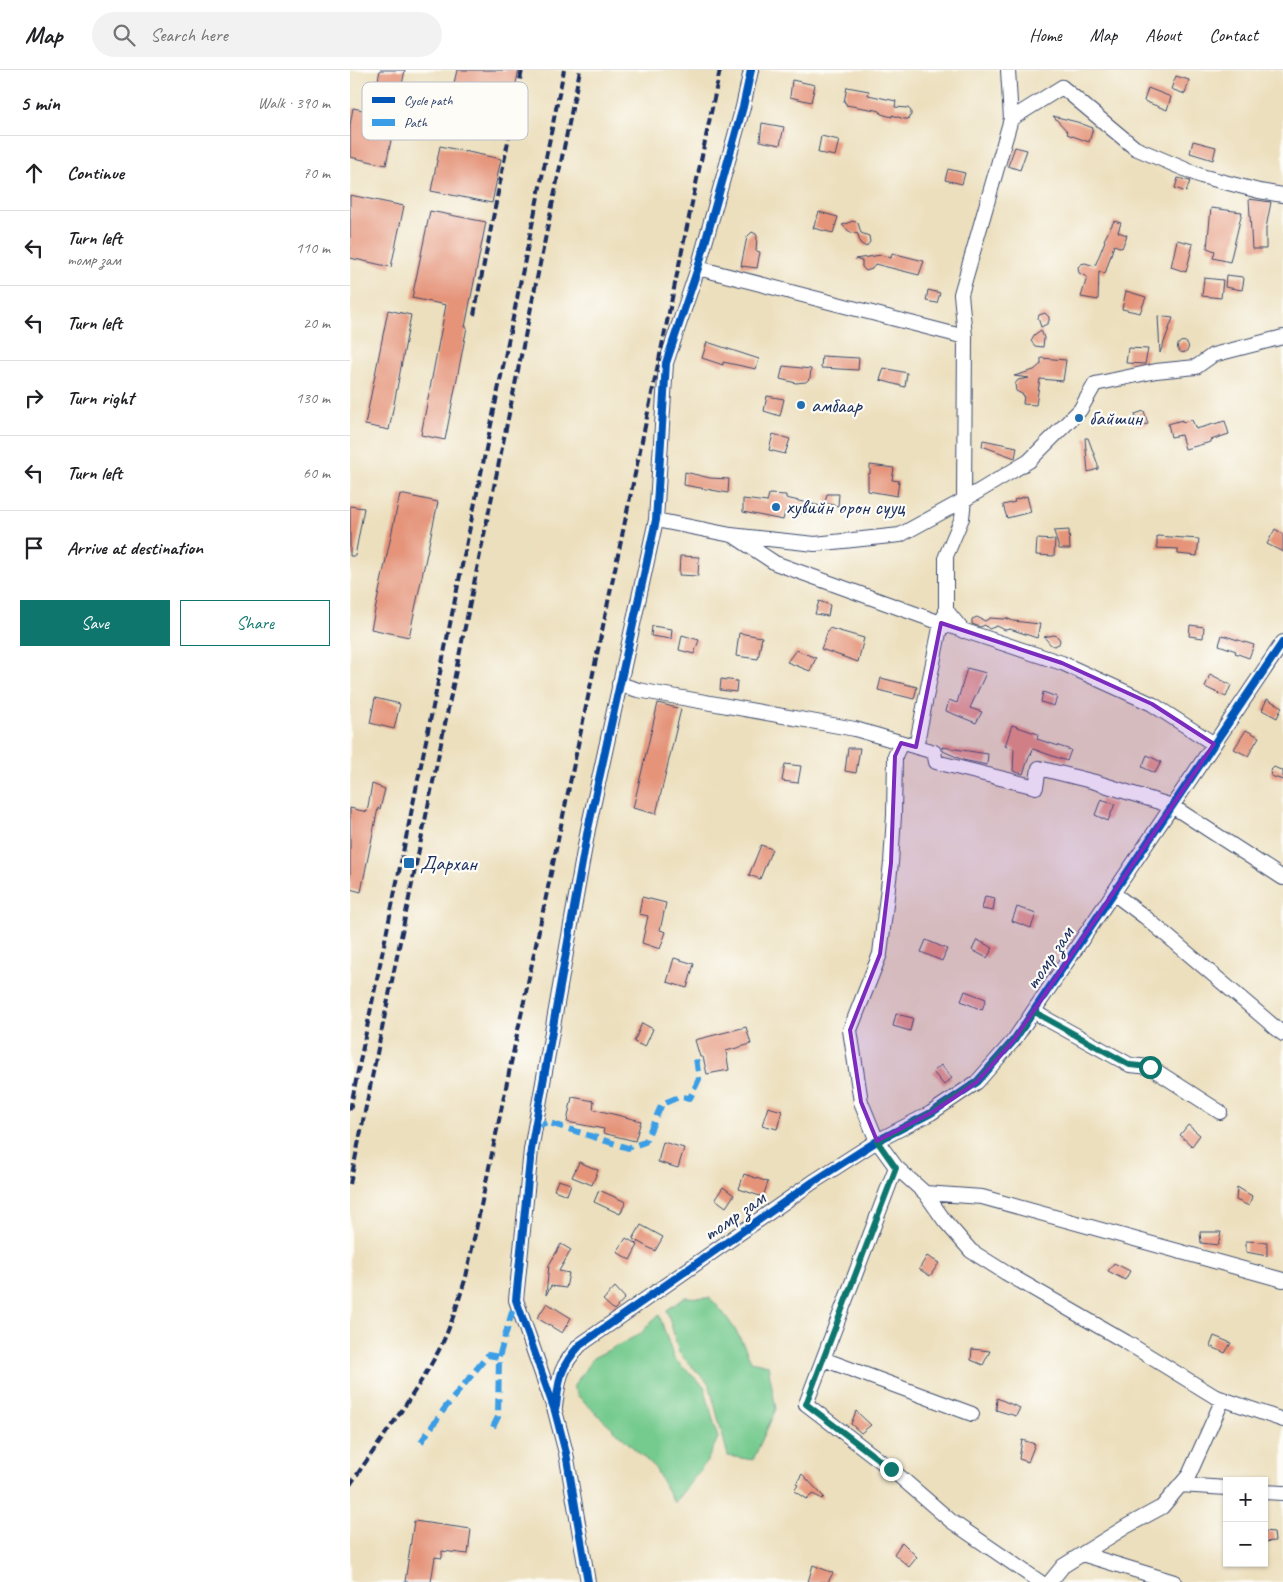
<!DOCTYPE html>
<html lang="en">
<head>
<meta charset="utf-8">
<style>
	:root { --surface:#fff; --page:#f2f2f2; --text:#202124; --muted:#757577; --line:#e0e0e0; --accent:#0f766e }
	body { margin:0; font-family:Caveat,sans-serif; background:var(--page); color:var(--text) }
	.controls { position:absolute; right:15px; bottom:15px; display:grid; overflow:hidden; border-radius:0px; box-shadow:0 1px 4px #0004 }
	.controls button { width:45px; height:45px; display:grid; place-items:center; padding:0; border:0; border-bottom:1px solid var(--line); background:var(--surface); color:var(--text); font:25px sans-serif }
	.stop { position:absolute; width:15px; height:15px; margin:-11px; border:4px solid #0f766e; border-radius:50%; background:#fff }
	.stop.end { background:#0f766e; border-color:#fff; box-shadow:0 1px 5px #0008 }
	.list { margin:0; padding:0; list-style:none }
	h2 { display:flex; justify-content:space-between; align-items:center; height:65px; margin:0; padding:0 20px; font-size:21px }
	h2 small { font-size:16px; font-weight:400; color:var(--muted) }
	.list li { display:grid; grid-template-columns:32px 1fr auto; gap:15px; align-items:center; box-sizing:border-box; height:75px; padding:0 20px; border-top:1px solid var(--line) }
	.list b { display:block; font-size:19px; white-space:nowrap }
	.list p { margin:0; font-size:16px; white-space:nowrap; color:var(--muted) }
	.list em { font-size:16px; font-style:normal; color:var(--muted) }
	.actions { display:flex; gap:10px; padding:15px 20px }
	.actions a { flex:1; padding:11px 0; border:1px solid var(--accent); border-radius:0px; text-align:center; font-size:18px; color:var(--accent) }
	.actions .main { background:var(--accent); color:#fff }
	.icon { flex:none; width:28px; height:28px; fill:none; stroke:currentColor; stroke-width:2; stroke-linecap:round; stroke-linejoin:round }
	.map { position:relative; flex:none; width:933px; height:1512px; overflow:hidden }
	header { display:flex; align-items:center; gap:30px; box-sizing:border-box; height:70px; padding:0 25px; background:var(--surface); border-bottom:1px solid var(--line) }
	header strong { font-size:24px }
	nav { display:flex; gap:28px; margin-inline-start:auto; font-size:18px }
	.search { width:350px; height:45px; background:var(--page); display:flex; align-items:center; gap:12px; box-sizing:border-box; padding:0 18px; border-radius:28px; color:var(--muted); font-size:19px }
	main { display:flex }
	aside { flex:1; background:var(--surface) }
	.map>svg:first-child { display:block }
</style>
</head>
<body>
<header>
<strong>Map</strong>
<div class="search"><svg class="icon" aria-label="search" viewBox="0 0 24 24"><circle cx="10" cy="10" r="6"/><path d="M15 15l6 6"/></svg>Search here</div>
<nav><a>Home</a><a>Map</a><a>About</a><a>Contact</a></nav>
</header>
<main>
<aside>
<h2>5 min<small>Walk · 390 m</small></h2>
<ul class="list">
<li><svg class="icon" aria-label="ahead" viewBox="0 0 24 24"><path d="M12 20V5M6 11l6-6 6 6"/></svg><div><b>Continue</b></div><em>70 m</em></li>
<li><svg class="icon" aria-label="left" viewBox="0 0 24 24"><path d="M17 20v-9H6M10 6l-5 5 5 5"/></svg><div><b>Turn left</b><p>томр зам</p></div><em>110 m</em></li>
<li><svg class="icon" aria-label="left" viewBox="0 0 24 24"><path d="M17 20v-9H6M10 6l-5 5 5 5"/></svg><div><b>Turn left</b></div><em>20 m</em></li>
<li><svg class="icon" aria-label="right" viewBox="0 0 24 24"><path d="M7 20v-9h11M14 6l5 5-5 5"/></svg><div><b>Turn right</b></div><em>130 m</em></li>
<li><svg class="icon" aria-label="left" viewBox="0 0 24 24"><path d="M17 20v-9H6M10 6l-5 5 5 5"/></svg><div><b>Turn left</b></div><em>60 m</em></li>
<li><svg class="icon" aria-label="arrive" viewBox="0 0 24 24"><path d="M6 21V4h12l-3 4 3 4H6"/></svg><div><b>Arrive at destination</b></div></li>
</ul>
<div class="actions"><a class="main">Save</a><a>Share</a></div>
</aside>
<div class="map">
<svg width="933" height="1512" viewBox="0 0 933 1512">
	<rect width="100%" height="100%" fill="#fdfcf7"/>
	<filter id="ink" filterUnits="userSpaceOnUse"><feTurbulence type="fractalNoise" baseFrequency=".02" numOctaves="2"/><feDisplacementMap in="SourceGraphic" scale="10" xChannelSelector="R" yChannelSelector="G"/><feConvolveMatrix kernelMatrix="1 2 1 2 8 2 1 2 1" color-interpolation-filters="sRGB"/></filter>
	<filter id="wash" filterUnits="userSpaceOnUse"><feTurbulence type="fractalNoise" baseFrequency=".0096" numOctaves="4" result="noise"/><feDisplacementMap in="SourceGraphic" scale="20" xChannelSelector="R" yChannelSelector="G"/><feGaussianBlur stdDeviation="1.12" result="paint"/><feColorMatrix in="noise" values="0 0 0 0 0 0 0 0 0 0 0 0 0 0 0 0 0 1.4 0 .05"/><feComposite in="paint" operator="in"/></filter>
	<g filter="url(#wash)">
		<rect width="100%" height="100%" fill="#ecdfbd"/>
		<path fill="#74ca8e" stroke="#487c76" d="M335,1227L360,1228C378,1246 391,1267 401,1291L418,1295L426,1339L403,1390L378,1386L359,1314L329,1283L317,1240Z
			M309,1244L324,1289L354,1316L368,1368L356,1393L324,1433L305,1398L228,1326L223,1317L243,1288L290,1264Z"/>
		<g id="blocks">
			<path fill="#e5947a" d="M30,0H55L36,95L0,87V55L3,38L22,42Z
				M107,0H169L157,52L98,39Z
				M826,6L839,10L835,24L821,19Z
				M442,10L465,15L461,32L440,27Z
				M497,17L519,21L518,25L546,31L545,37L558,38L561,41V45L558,49H554L542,45V47L531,44L530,41L526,40L496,35V33L494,32Z
				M798,18L821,27L817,40L794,31Z
				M703,46L727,52L743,58L739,72L717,64L718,62Z
				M412,53L434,57L430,75L410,71Z
				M471,66L489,70L485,86L469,83L468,82Z
				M843,71L866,77L863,90L840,83Z
				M90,76L151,89L142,133L81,121Z
				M665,77L677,80L670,100L658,96Z
				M598,99L615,103L612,114L595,110Z
				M828,108L840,111L836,122L825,118Z
				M0,125L54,136L41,197L0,188Z
				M899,129L921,132L916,158V179H902Z
				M861,138L892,142L880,192L863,188L865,181L857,178Z
				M80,141L136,152L115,257H117L95,370L71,365L96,235L62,228Z
				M469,142L488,147L483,163L463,158Z
				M503,151L508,153L511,163L519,166L520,172L516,177L510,173L508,164L500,162L492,155Z
				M764,151L771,153L768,162L777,165L772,178L764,175L755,204L749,201L748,230L731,227L737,207L729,203L728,197L731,194L735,193L745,196L755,171L754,170Z
				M402,162L406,164L407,166L406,181L410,182L407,198L391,196L397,167Z
				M827,170L843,174L836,202L821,197Z
				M542,183L574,191L569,205L525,194L522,199L516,201L512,197V191L505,189L531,185L541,188Z
				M876,205L893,207L894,209L892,220L875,217Z
				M854,208L873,210L871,228L852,226Z
				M578,220L590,223L587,233L576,231Z
				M776,221L796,227L790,243L772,239Z
				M38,240L61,245L39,360L15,355Z
				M695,243L699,247V251L697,254L691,257L688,248L689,245Z
				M808,246L823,248L810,283Z
				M691,260L694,268L693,277L685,276L681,271L684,265Z
				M827.5 277a5.5 5.5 0 1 1 11 0a5.5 5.5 0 1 1-11 0Z
				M357,272L409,289L406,299L373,292V295L352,288Z
				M778,278L798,279L795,294L776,293Z
				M472,286L509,288L508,300L471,298Z
				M691,288L716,290L713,311L690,309L686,335L673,334L674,325L666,321L665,314L668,310L679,308L664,306L684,300L691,294Z
				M433,296L461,299L460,308L456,312L446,313L430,309Z
				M534,298L557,303L555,317L530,310Z
				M417,326L434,329L430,346L414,341Z
				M794,341L798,354L788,356L785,344Z
				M832,350V352L842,350L846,359L875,351L879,364L861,370V372L835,379L831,365L821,367L818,354Z
				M423,364L440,369L435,384L419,380Z
				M735,368H738L748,395V399L738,402Z
				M633,370L667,377L665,388L632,376Z
				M520,395L544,398L542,410L549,411L547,426L518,421V404H520Z
				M335,402L360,408L379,409L378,423L334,415Z
				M50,424L88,432L59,567L21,559Z
				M419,424L436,425V428L479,438L478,445L457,442V444L435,442L433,450L393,442V429L417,432Z
				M477,424H489L488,436L475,433Z
				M677,426L681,442L657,448L653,435L665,432L664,430Z
				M0,436L14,438L5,486H0Z
				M925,459L933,464V482L917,474Z
				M719,460L720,479H709L704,461Z
				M807,466L849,469L847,486L828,484V479L807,478Z
				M687,469L705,470L704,486L686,485Z
				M330,486L349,487L348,506L329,505Z
				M469,531L480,535L478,546L465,544Z
				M627,547L635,551L640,548L653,549L656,548L663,551L690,554L687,568L660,559L655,560L647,556L639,559L635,555L630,557L622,554V549Z
				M840,555L854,557L853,568L839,566Z
				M302,556L322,559L321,569L301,566Z
				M479,558L514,568L508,592L471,579Z
				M389,563L412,567L408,589L386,586Z
				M332,565L349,570L344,584L329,580Z
				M704,565L707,566L710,570L709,574L704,576L701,575L694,567Z
				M872,565L904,575L899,588L885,583L886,581L869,575Z
				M446,580L466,588L460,601L437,592Z
				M617,598L636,603L620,638L632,642L626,653L596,641L599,630L607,633Z
				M860,604L881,615L876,627L855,617Z
				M531,608L567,617L564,629L528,620Z
				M371,609L387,611L386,622L370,620Z
				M693,622L707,627L704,636L691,632Z
				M25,628L50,634L44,659L20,653Z
				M917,629L932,637L927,648L912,640Z
				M308,633L331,639L306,744L283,738Z
				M662,655L688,664L687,669L721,680L717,691L683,679L681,685L680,684L673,704L663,701L664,679L655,676Z
				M896,660L909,667L898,686L884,679Z
				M592,677L638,684L637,695L613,690L593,681Z
				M498,678H510L506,703L495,701Z
				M797,685L811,692L805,703L792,697Z
				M435,694L451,696L448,713L432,711Z
				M924,697L933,701V710L921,706L920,701Z
				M22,714L35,719L30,739L28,738L11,822L0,819V738L17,742Z
				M751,729L765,734L758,751L745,745Z
				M411,775L422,779L410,809L399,805Z
				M635,826L645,828L643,841L632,839Z
				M292,827L316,833L310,860L316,862L310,879L292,873L298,846L289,844Z
				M667,837L686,844L681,858L662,851Z
				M576,870L597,879L592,891L571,882Z
				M627,870L643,878L637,888L622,880Z
				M324,888L344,894L337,918L317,912Z
				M615,921L636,929L632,940L611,931Z
				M546,944L563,948L560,961L543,956Z
				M292,953L303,959L295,977L284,972Z
				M396,957L401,974L376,981L379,1000L357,1004L353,987H350L345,970Z
				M591,995L602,1008L594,1015L583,1002Z
				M222,1027L244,1031L243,1039L291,1051L285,1071L253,1063L254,1059L217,1052Z
				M418,1037L432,1041L427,1059L412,1055Z
				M838,1055L850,1065L842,1076L830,1065Z
				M313,1072L334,1078L328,1098L308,1092Z
				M229,1092L248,1100L242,1115L222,1107Z
				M394,1104L418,1112L413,1127L389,1119Z
				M208,1110L221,1114L217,1125L204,1120Z
				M373,1117L384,1125L376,1137L365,1129Z
				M887,1117L902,1126L899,1136L886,1130Z
				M249,1120L276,1132L270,1144L244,1132Z
				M291,1155L313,1167L305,1181L283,1169Z
				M850,1162H871L868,1175L851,1173Z
				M276,1168L288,1175L280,1190L267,1182Z
				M896,1171L917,1172V1186L896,1182Z
				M211,1174L221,1180L209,1201L219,1203L216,1218L201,1216L196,1225L199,1195Z
				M577,1186L589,1193L580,1206L569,1199Z
				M764,1193L780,1201L775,1210L758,1201Z
				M265,1217L275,1228L264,1240L253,1230Z
				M197,1233L221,1248L212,1263L187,1248Z
				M864,1266L881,1273L875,1283L860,1276Z
				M622,1279L640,1281L633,1295L621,1290Z
				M647,1328L670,1338L666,1346L646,1340Z
				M506,1341L521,1355L511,1363L501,1354Z
				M672,1370L685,1374L678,1392L669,1389Z
				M452,1404L474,1427L472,1429L463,1424L456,1429L444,1421L448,1415L446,1414Z
				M64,1451L121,1459L118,1484L92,1481V1488L85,1487L81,1512H55Z
				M914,1461L924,1462L925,1471L914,1472Z
				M552,1472L567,1487L559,1497L544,1484Z
				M463,1495L483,1503L478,1512H458Z"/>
		</g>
	</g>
	<g filter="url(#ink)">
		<use href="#blocks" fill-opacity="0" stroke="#3a496c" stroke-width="1"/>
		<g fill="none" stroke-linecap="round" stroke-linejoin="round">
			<defs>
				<path id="street" d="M661,49L712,17L785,78L851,106L909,121L933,125
					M348,198L615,267
					M306,450L381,465L465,474L550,465L614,430L679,391L730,340L745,314L806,301L846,297L863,285L933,267
					M384,466L425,493L591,553L712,593L802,634L864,674
					M613,561L596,540V486L612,448L614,430L615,267L611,224L661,49L658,0
					M269,614L288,620L505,659L584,682L586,692L686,717L689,698L745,712L822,736L933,808
					M551,673L545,686L544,745L541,793L530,884L500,960L511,1032L527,1071L546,1097L575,1123L594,1150L621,1181L656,1203L776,1272L864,1326L933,1350
					M566,677L591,553L594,546
					M763,823L795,847L933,964
					M684,941L693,947L780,995L800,997L870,1042
					M546,1097L456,1334L541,1399L601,1451L690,1512
					M575,1123L632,1127L933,1210
					M473,1289L622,1344
					M205,1337C209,1308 209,1298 230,1275L463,1112L527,1071L581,1043L627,1012L664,970L933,572
					M830,1415L877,1418
					M914,1422L933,1423
					M732,1484L824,1512
					M238,1512L216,1383L205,1341L166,1230L181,1080L238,759L306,450L316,293L348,198L393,37L401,0
					M700,1512L713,1496L777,1456L812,1437L839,1405L873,1329"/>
			</defs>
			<use href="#street" stroke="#3a496c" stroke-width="16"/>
			<use href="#street" stroke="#fff" stroke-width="14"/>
			<path stroke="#1b2f5e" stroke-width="4" stroke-dasharray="8 4" stroke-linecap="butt" d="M124,245L172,0
				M0,1040L214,0
				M0,1114L230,0
				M0,1415C30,1370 64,1327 89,1280C101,1257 108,1232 116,1207L370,0"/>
			<path stroke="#3b9de6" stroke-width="6" stroke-dasharray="12 6" stroke-linecap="butt" d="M185,1057L197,1052L278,1078L295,1072L312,1034L329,1027L340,1028L349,1009L346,988
				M143,1357L148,1347L149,1287L165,1232
				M71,1372L95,1338L138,1285L149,1287"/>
			<defs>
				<path id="cycleway" d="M206,1336C209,1308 210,1297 230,1275L463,1112L527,1071L581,1043L627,1012L664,970L933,572
					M238,1512L216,1383L205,1341L166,1230L181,1080L238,759L306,450L316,293L348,198L393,37L401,0"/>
			</defs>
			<use href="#cycleway" stroke="#fdfcf7" stroke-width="11"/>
			<use href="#cycleway" stroke="#0057b8" stroke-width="8"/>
		</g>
	</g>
	<g fill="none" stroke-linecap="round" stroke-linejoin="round" filter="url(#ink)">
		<path stroke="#0f766e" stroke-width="6" d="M541,1399L456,1334L546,1098L527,1071L581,1043L627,1012L664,970L684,941L693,947L780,995L800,997"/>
	</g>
	<path fill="#7b2cbf" fill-opacity="0.2" stroke="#7b2cbf" stroke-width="4" stroke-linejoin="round" d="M591,553L712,593L802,634L864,674L664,970L627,1012L581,1043L527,1071L511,1032L500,960L530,884L541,793L545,686L551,673L566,677Z"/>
	<g fill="#1f6fb2" stroke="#fdfcf7" stroke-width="2">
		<circle cx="451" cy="335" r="5"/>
		<circle cx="729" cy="348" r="5"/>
		<circle cx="426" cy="437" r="5"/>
		<rect x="53" y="787" width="12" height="12" rx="2.5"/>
	</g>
	<g text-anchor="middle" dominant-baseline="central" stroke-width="4.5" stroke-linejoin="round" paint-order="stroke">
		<g font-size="21" fill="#1b2f5e" stroke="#fdfcf7" text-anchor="start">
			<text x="461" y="335">амбаар</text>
			<text x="739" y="348">байшин</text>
			<text x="436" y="437">хувийн орон сууц</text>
			<text x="70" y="793">Дархан</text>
		</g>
		<g font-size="21" fill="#1b2f5e" stroke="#fdfcf7">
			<text transform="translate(699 888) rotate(-56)">томр зам</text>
			<text transform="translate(384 1146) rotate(-35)">томр зам</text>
		</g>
	</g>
	<rect x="12" y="12" width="166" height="58" rx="8" fill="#fdfcf7" stroke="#b9bec9" stroke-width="1"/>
	<rect x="22" y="27" width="23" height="6" fill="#0057b8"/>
	<rect x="22" y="49" width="23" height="7" fill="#3b9de6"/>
	<g font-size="14" fill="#1b2f5e">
		<text x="54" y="35">Cycle path</text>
		<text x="54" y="57">Path</text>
	</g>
</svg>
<div class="controls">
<button>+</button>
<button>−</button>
</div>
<div class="stop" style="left:800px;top:997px"></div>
<div class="stop end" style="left:541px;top:1399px"></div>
</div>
</main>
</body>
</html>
